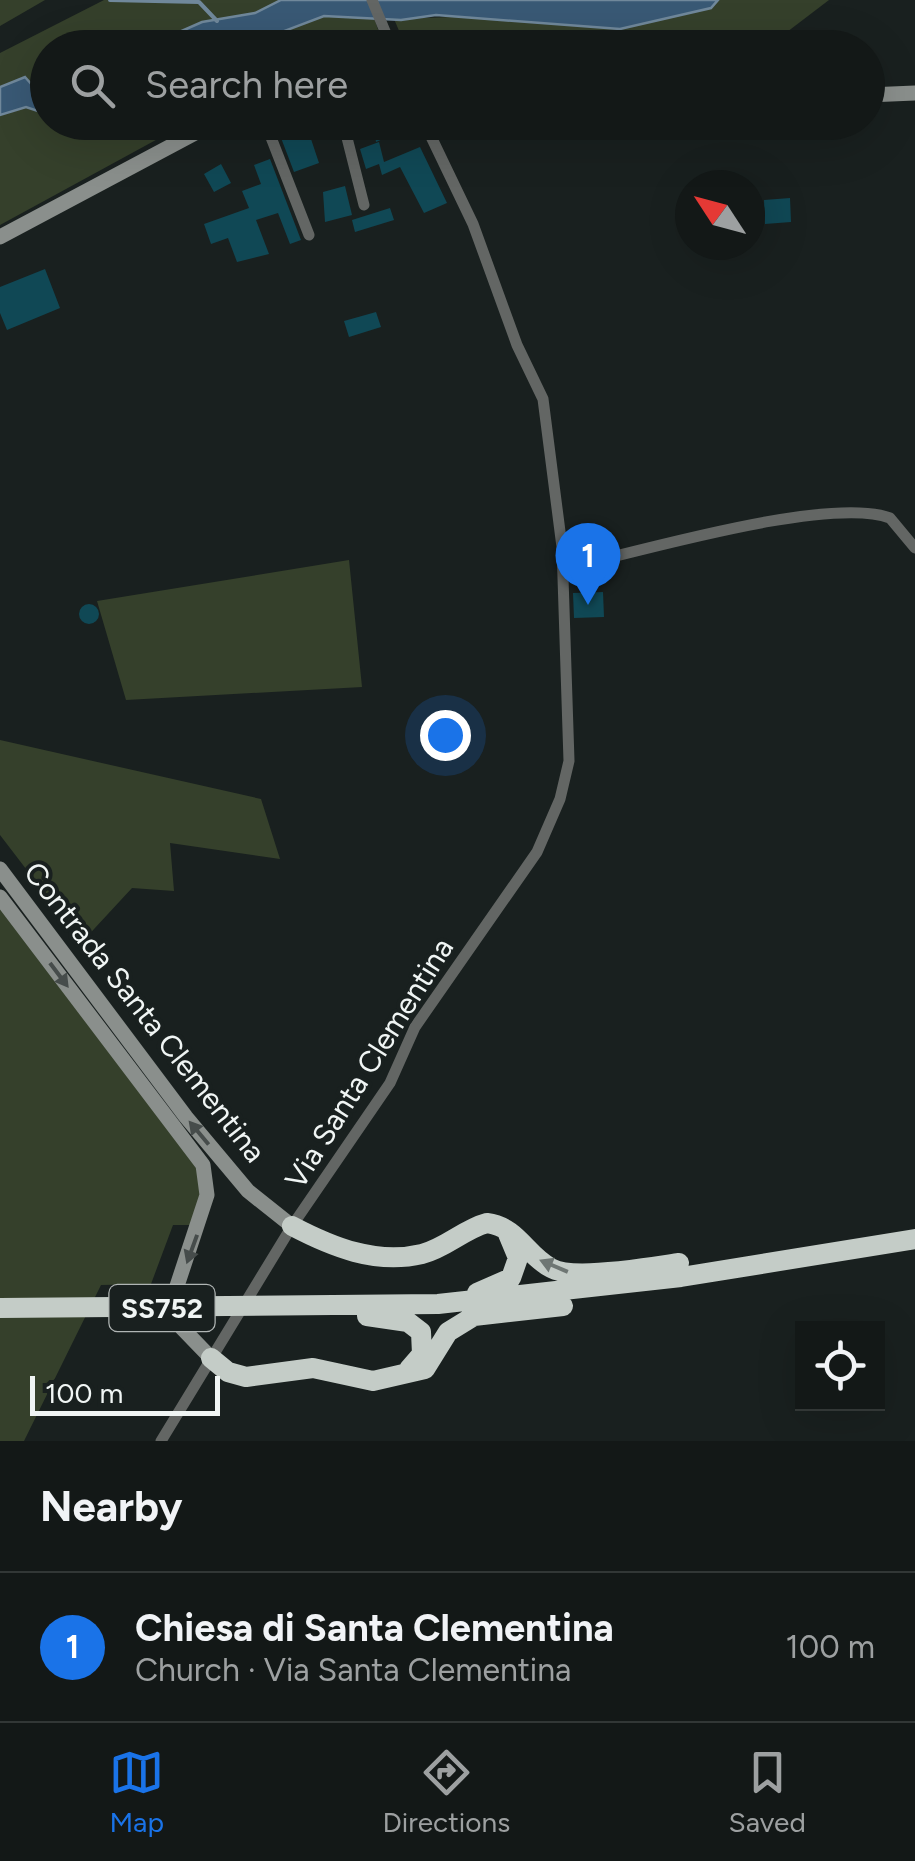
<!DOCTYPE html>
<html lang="en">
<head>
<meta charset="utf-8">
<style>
	:root { --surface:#131817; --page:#202524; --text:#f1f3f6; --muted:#9da0a1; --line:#323736; --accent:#1a73e8 }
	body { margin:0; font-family:Figtree,sans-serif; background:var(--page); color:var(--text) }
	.controls { position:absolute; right:30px; bottom:30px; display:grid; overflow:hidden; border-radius:0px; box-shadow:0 10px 40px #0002 }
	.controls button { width:90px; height:90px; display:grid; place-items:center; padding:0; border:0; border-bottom:2px solid var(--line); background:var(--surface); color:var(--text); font:50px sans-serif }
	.compass { position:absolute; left:675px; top:170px; width:90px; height:90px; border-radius:50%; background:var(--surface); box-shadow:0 10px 40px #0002; rotate:306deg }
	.scale { position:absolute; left:30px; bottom:25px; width:190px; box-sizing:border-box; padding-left:10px; border:5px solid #f0f5f4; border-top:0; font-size:28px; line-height:35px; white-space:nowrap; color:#f0f5f4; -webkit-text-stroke:8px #19201f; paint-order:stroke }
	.you { position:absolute; left:445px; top:735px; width:35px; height:35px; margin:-25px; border:8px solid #fff; border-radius:50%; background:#1a73e8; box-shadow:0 0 0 15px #1a73e833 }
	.badge { display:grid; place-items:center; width:65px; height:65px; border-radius:50%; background:var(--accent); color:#fff; font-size:32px; font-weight:700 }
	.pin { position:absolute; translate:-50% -82px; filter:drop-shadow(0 2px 5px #0008) }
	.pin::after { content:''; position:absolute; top:52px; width:35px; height:30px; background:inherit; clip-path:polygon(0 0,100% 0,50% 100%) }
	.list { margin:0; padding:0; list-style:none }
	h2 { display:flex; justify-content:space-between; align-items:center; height:130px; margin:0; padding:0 40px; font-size:42px }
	h2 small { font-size:32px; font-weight:400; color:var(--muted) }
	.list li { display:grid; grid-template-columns:65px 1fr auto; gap:30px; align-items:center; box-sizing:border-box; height:150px; padding:0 40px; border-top:2px solid var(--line) }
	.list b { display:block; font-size:38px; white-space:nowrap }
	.list p { margin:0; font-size:32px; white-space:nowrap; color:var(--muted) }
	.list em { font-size:32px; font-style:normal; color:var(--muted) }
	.icon { flex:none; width:55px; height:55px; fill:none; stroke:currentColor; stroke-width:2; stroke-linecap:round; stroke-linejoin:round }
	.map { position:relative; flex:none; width:915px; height:1441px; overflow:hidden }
	.search { position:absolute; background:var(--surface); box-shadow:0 10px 40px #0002; left:30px; right:30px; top:30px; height:110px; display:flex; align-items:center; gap:25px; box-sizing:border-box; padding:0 35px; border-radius:55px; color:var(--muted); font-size:38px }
	.sheet { height:280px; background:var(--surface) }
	nav { display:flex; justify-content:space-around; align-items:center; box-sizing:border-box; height:140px; border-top:2px solid var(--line); background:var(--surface); font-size:28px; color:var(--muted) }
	nav a { display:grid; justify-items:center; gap:5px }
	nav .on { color:var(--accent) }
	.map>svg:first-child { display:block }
</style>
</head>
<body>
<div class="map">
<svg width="915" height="1441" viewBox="0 0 915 1441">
	<rect width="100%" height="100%" fill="#19201f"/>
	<path fill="#35402b" d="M0,0H45L0,26Z
		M104,0H281L255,13L202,22L143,47L48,48L47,80L33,86L25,77L0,87V53Z
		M718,0H829L766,48L406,47L394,19L711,8Z
		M324,16L374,18L384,47L242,48Z
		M26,107L47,114L48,122L187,123L0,225V115Z
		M349,560L362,687L126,700L97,601Z
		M0,740L261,799L280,859L170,843L174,891L132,888L82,942L0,835Z
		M0,900L199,1160L205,1188L195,1225H173L151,1284L101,1285L24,1441H0Z"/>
	<path fill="#395975" stroke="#70889b" stroke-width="2.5" d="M281,0H718L711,8L620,29L436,15L401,20L324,16L242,47L143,48L202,22L255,13Z
		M25,77L33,86L47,80V114L26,107L0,115V87Z"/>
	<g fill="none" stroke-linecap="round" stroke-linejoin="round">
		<path stroke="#70889b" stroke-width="4" d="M110,0L199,2L217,21"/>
	</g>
	<path fill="#104855" d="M296,122L298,126L334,122L335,128L311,139L319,163L294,172L278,130Z
		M373,122H415V125L376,142Z
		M379,142L384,162L420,147L447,203L424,213L400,167L382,175L379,164L366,169L360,149Z
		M270,159L301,240L290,244L278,213L256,220L269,254L237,262L228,238L211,244L204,224L249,208L242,191L261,184L254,165Z
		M221,164L231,183L214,192L204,174Z
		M345,186L352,215L325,222L323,192Z
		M790,198L791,222L765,224L764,200Z
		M390,208L394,220L355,232L352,220Z
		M45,269L60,308L7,330L0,313V287Z
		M376,312L381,327L349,337L344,321Z
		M603,592L604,617L574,618L573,593Z
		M79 614a10 10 0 1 1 20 0a10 10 0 1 1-20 0Z"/>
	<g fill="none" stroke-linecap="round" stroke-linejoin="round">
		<path stroke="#636664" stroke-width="11" d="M372,0L392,48
			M265,122L309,235
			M343,122L364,205
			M563,569C634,553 829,495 890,518L915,548
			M161,1441L292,1226L390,1083L415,1027L537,852L560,799L569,761L562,547L543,399L517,345L473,224L424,122"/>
		<path stroke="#8a8f8c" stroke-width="15" d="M868,95L915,93
			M0,237L216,122
			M0,869L186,1117L248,1191L292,1226
			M0,897L203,1165L207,1195L176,1289V1312L182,1328L211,1358"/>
		<path stroke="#c4ccc7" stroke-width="20" d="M292,1226C332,1247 376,1265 422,1254C446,1248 464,1229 487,1223C518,1227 526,1255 551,1268C573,1281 652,1267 679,1263
			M477,1293L511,1278L518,1258L508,1234
			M0,1308L438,1304L681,1277L915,1239
			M367,1316L408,1322L421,1332L422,1354L409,1369
			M211,1358L228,1372L246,1377L313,1368L373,1381L425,1369L448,1332L474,1316L563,1306"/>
	</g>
	<defs><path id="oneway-solid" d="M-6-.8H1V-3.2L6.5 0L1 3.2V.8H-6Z" transform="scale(2.5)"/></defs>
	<g fill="#464c4b">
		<use href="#oneway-solid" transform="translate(59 975) rotate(53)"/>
		<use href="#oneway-solid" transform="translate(199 1133) rotate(-130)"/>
		<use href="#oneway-solid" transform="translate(192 1249) rotate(110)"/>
	</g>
	<use fill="#6e7673" href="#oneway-solid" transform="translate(554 1266) rotate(-157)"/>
	<g text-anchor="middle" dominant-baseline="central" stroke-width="8" stroke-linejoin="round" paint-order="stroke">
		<rect fill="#19201f" stroke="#b0b5b4" stroke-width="2.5" x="109.5" y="1285" width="105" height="46" rx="8"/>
		<g font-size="28" font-weight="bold" fill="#f0f5f4">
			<text x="162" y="1308">SS752</text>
		</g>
		<g font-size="30" fill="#f0f5f4" stroke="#19201f">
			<text transform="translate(145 1012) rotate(52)">Contrada Santa Clementina</text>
			<text transform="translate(369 1063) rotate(-58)">Via Santa Clementina</text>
		</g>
	</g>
</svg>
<div class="controls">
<button><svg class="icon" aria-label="locate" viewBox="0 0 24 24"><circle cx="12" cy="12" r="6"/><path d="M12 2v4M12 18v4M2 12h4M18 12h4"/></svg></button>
</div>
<svg class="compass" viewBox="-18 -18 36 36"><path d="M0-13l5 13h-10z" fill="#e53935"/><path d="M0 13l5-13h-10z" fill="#9da0a1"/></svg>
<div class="scale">100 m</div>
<div class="you"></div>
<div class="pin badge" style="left:588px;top:605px">1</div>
<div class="search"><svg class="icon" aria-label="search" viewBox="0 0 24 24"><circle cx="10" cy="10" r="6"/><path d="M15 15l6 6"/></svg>Search here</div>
</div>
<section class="sheet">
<h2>Nearby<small></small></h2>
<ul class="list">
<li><span class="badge">1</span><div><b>Chiesa di Santa Clementina</b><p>Church · Via Santa Clementina</p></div><em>100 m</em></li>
</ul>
</section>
<nav>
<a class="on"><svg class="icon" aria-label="map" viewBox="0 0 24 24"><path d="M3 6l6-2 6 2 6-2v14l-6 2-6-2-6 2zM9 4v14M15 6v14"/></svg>Map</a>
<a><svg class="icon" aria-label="directions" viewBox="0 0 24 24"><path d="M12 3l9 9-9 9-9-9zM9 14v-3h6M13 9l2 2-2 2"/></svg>Directions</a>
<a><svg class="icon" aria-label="saved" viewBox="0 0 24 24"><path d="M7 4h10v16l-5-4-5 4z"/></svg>Saved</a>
</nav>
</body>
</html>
